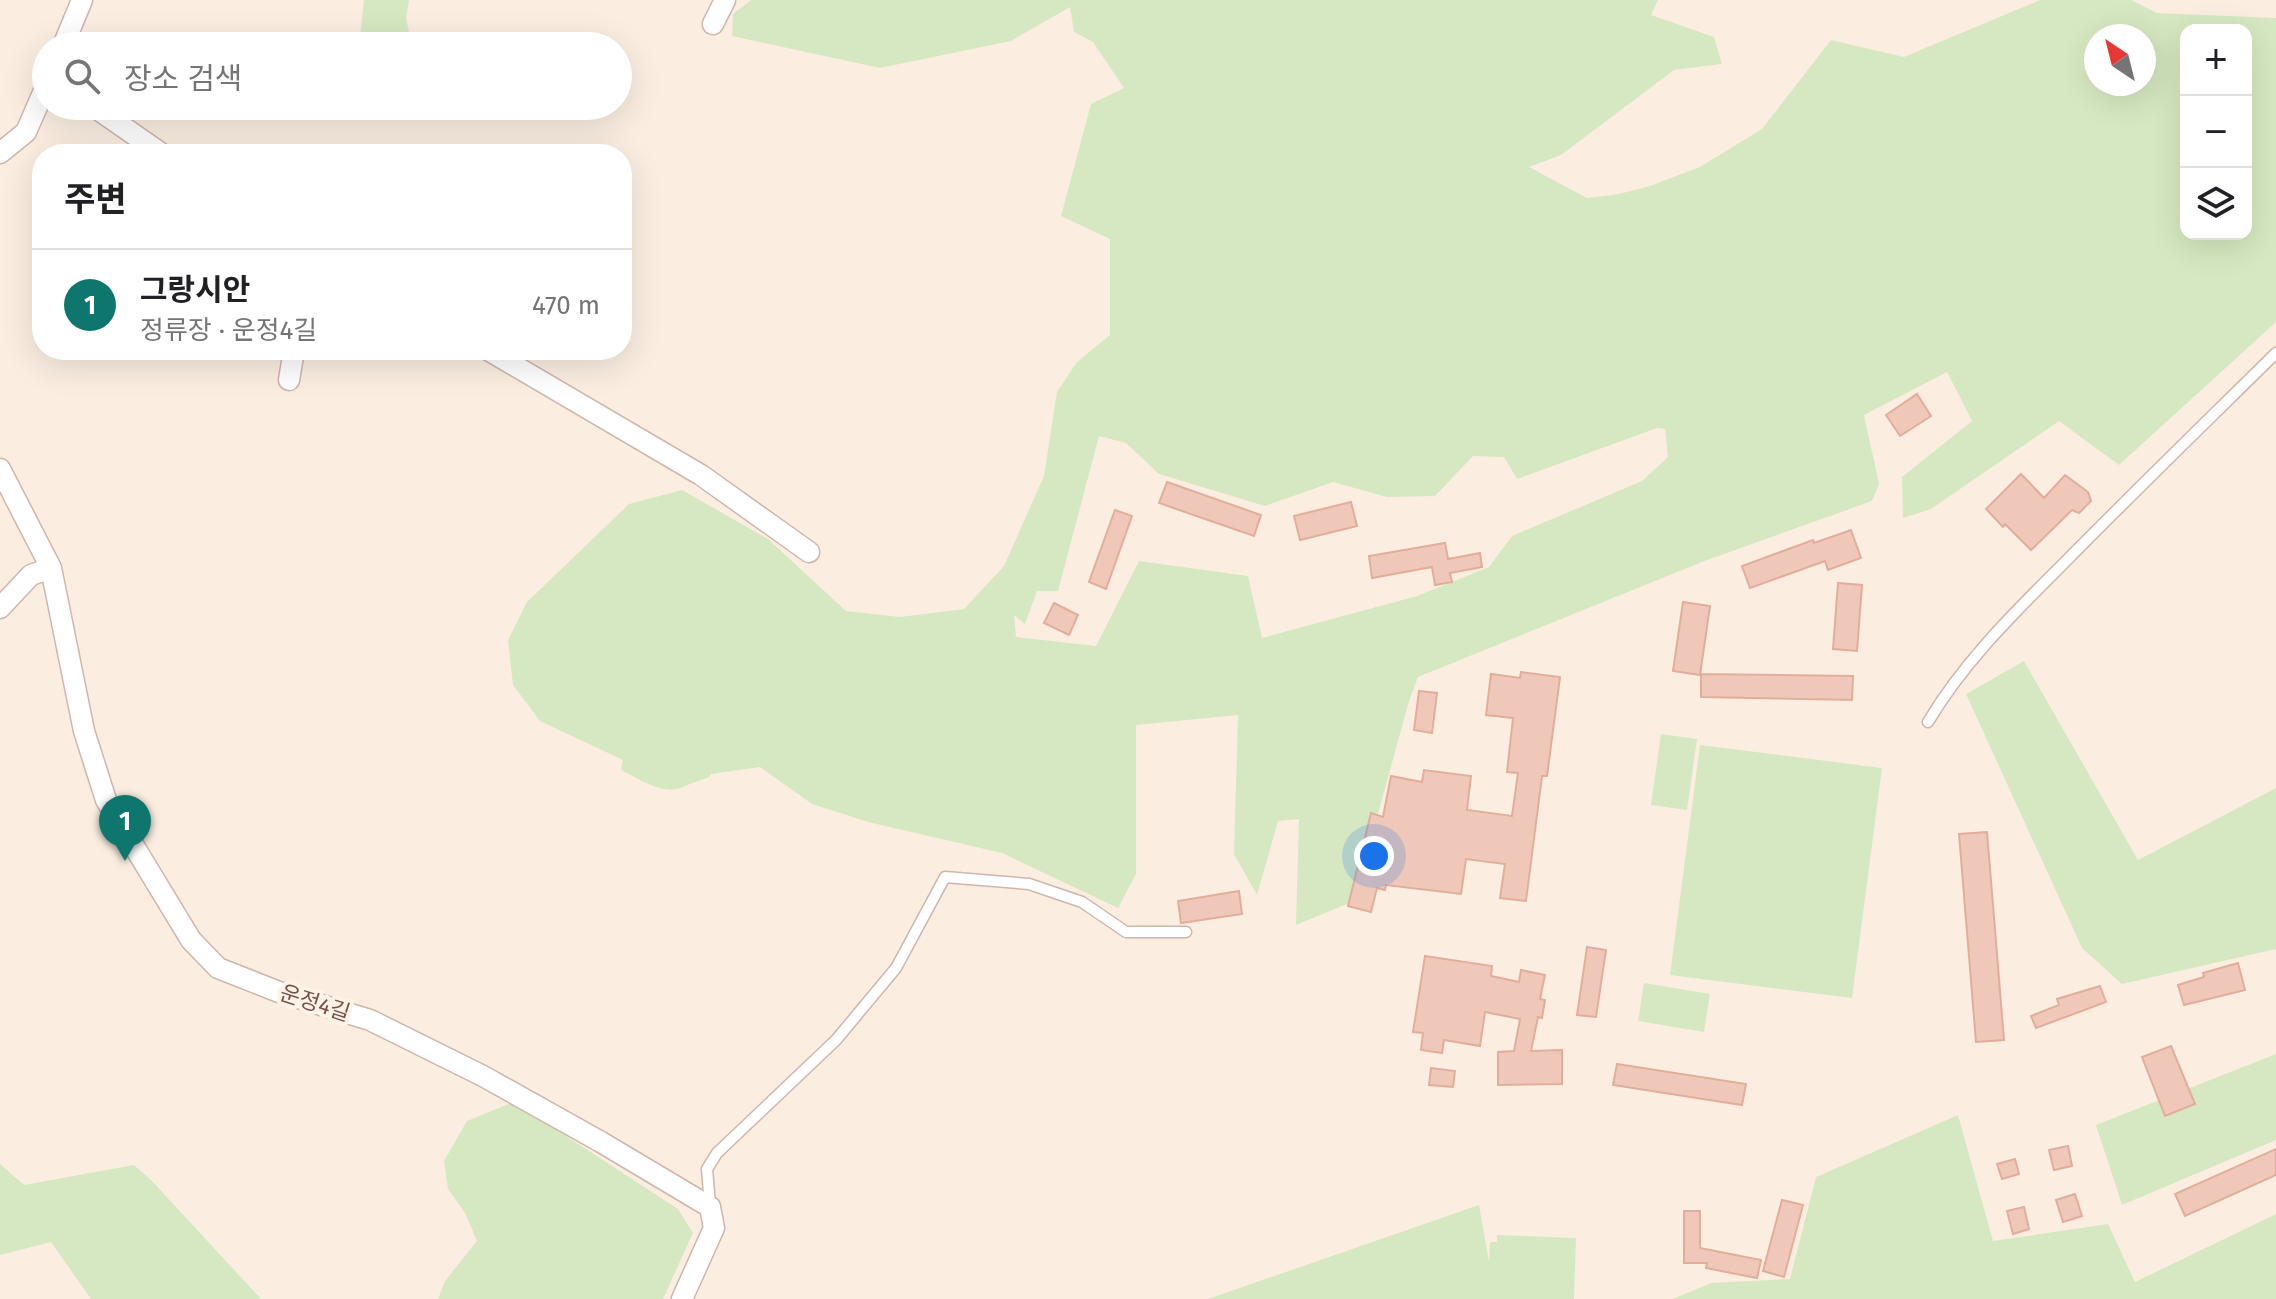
<!DOCTYPE html>
<html lang="ko">
<head>
<meta charset="utf-8">
<style>
	:root { --surface:#fff; --page:#f2f2f2; --text:#202124; --muted:#757577; --line:#e0e0e0; --accent:#0f766e }
	body { margin:0; font-family:"Fira Sans","Noto Sans KR",sans-serif; background:var(--page); color:var(--text) }
	.controls { position:absolute; right:24px; top:24px; display:grid; overflow:hidden; border-radius:16px; box-shadow:0 8px 32px #0002 }
	.controls button { width:72px; height:72px; display:grid; place-items:center; padding:0; border:0; border-bottom:2px solid var(--line); background:var(--surface); color:var(--text); font:40px sans-serif }
	.compass { position:absolute; left:2084px; top:24px; width:72px; height:72px; border-radius:50%; background:var(--surface); box-shadow:0 8px 32px #0002; rotate:325deg }
	.you { position:absolute; left:1374px; top:856px; width:28px; height:28px; margin:-20px; border:6px solid #fff; border-radius:50%; background:#1a73e8; box-shadow:0 0 0 12px #1a73e833 }
	.badge { display:grid; place-items:center; width:52px; height:52px; border-radius:50%; background:var(--accent); color:#fff; font-size:26px; font-weight:700 }
	.pin { position:absolute; translate:-50% -66px; filter:drop-shadow(0 2px 4px #0008) }
	.pin::after { content:''; position:absolute; top:42px; width:28px; height:24px; background:inherit; clip-path:polygon(0 0,100% 0,50% 100%) }
	.list { margin:0; padding:0; list-style:none }
	h2 { display:flex; justify-content:space-between; align-items:center; height:104px; margin:0; padding:0 32px; font-size:34px }
	h2 small { font-size:26px; font-weight:400; color:var(--muted) }
	.list li { display:grid; grid-template-columns:52px 1fr auto; gap:24px; align-items:center; box-sizing:border-box; height:112px; padding:0 32px; border-top:2px solid var(--line) }
	.list b { display:block; font-size:30px; white-space:nowrap }
	.list p { margin:0; font-size:26px; white-space:nowrap; color:var(--muted) }
	.list em { font-size:26px; font-style:normal; color:var(--muted) }
	.icon { flex:none; width:44px; height:44px; fill:none; stroke:currentColor; stroke-width:2; stroke-linecap:round; stroke-linejoin:round }
	.map { position:relative; flex:none; width:2276px; height:1299px; overflow:hidden }
	.search { position:absolute; background:var(--surface); box-shadow:0 8px 32px #0002; left:32px; top:32px; width:600px; height:88px; display:flex; align-items:center; gap:20px; box-sizing:border-box; padding:0 28px; border-radius:44px; color:var(--muted); font-size:30px }
	.panel { position:absolute; background:var(--surface); box-shadow:0 8px 32px #0002; left:32px; top:144px; width:600px; height:216px; border-radius:32px }
	.map>svg:first-child { display:block }
</style>
</head>
<body>
<div class="map">
<svg width="2276" height="1299" viewBox="0 0 2276 1299">
	<rect width="100%" height="100%" fill="#fbeee1"/>
	<path fill="#d6e8c1" fill-rule="evenodd" d="M364,0H409L406,18L412,46H359Z
		M751,0H1658L1651,15L1714,37L1722,64L1674,70L1561,155L1529,167L1587,198L1619,194L1650,186L1700,167L1762,129L1831,40L1904,57L2040,0H2131L2157,13L2276,18V322L2119,465L2059,421L1931,509L1903,518L1902,477L1972,421L1947,372L1864,415L1879,484L1872,501L1707,560L1418,677L1409,701L1354,901L1296,925L1299,819L1278,821L1257,895L1234,854L1238,715L1136,725V874L1118,908L1002,853L868,822L812,804L760,767L711,774L708,778C699,780 692,783 683,787C662,796 640,779 621,770L623,760L540,721L513,685L508,640L527,602L629,504L682,490L768,539L846,611L900,617L964,609L1004,566L1044,476L1057,392L1077,362L1110,335V239L1061,216L1091,104L1124,88L1093,42L1074,32L1070,7L1011,41L880,68L732,36L733,14ZM2186,30H2246V234H2186ZM2096,36H2144V84H2096ZM1657,428L1665,429L1668,457L1642,481L1512,536L1489,567L1417,596L1262,638L1248,576L1139,561L1096,646L1016,637L1014,615L1025,624L1037,591H1058L1099,436L1126,443L1159,474L1265,506L1333,482L1387,497L1435,496L1473,456L1504,457L1517,479Z
		M2024,661L2138,860L2276,788V949L2122,984L2082,948L1966,694Z
		M1661,734L1697,739L1687,810L1651,805Z
		M1700,745L1882,768L1852,998L1670,975Z
		M1644,983L1710,994L1704,1032L1638,1021Z
		M2276,1054V1140L2122,1205L2096,1125Z
		M514,1102L678,1209L693,1233L663,1299H438L445,1281L477,1241L465,1213L448,1189L444,1161L467,1121Z
		M1958,1115L1993,1241L2108,1224L2135,1282L2276,1214V1299H1673L1711,1283L1790,1279L1816,1177Z
		M0,1164L24,1185L134,1165L151,1180L261,1299H91L51,1242L0,1255Z
		M1479,1205L1489,1262L1490,1242H1497V1235L1576,1238L1574,1299H1208Z"/>
	<path fill="#f0c8ba" stroke="#e2ad9b" stroke-width="2" d="M1917,394L1931,416L1900,436L1886,415Z
		M2021,474L2044,498L2065,475L2088,492L2091,501L2079,513L2072,510L2031,550L2005,524L2003,527L1986,509Z
		M1167,482L1261,515L1254,536L1159,503Z
		M1351,502L1357,526L1300,540L1294,516Z
		M1115,510L1132,516L1106,589L1089,582Z
		M1851,530L1861,558L1828,570L1825,561L1750,588L1742,566L1813,540L1814,543Z
		M1445,543L1448,559L1480,553L1482,567L1450,573L1452,582L1435,585L1432,567L1372,578L1369,556Z
		M1838,583L1862,585L1857,651L1833,649Z
		M1683,602L1710,606L1700,675L1673,671Z
		M1054,603L1078,615L1069,635L1044,623Z
		M1521,672L1560,677L1547,776H1542L1526,901L1500,898L1505,864L1466,859L1461,894L1386,885L1385,890L1377,888L1371,912L1348,906L1371,813L1383,817L1391,776L1422,782L1424,770L1471,776L1467,810L1512,816L1518,773L1507,772L1513,718L1486,715L1491,674L1520,678Z
		M1701,674L1853,676L1852,700L1701,697Z
		M1419,691L1437,693L1432,733L1414,730Z
		M1987,832L2004,1040L1976,1042L1959,834Z
		M1239,891L1242,914L1181,923L1178,901Z
		M1587,947L1606,950L1596,1017L1577,1015Z
		M1425,956L1492,966L1491,976L1519,982L1521,970L1545,975L1540,999L1545,1000L1542,1018L1538,1017L1531,1051L1562,1050V1084L1498,1085V1052L1514,1051L1520,1019L1485,1012L1480,1046L1444,1040L1442,1053L1421,1050L1423,1033L1413,1032Z
		M2238,963L2245,990L2184,1005L2178,985L2204,977L2203,973Z
		M2100,986L2106,1002L2036,1028L2031,1016L2059,1005L2057,999Z
		M2171,1046L2195,1104L2165,1116L2142,1057Z
		M1617,1064L1746,1084L1742,1105L1613,1085Z
		M1431,1068L1455,1071L1453,1087L1429,1085Z
		M2068,1146L2072,1166L2054,1170L2049,1150Z
		M2276,1149V1175L2185,1216L2175,1194Z
		M2015,1159L2019,1174L2002,1179L1997,1164Z
		M2075,1194L2082,1216L2063,1222L2056,1200Z
		M1782,1200L1803,1205L1784,1277L1763,1271Z
		M2024,1207L2029,1229L2013,1234L2007,1211Z
		M1684,1211H1700V1248L1761,1260L1757,1278L1706,1268L1707,1263H1684Z"/>
	<g fill="none" stroke-linecap="round" stroke-linejoin="round">
		<defs>
			<path id="service" d="M1928,722C1965,660 2017,610 2067,560C2136,490 2206,422 2276,353
				M710,1205L707,1169L717,1153L836,1040L896,968L945,877L1029,884L1082,902L1126,932H1186"/>
			<path id="minor" d="M713,24L725,0
				M63,46L82,0
				M93,106L162,154
				M0,153L26,132L46,86
				M488,350L701,475L809,552
				M289,380L294,350
				M0,469L51,568L84,731L106,800L191,940L218,968L279,992L370,1020L483,1076L601,1142L710,1207L714,1228L682,1299
				M0,608L31,575L51,568"/>
		</defs>
		<use href="#service" stroke="#ceb6ac" stroke-width="13"/>
		<use href="#minor" stroke="#ceb6ac" stroke-width="23"/>
		<use href="#service" stroke="#fff" stroke-width="10"/>
		<use href="#minor" stroke="#fff" stroke-width="20"/>
	</g>
	<g text-anchor="middle" dominant-baseline="central" stroke-width="8" stroke-linejoin="round" paint-order="stroke">
		<g font-size="22" fill="#725249" stroke="#fff2e7">
			<text transform="translate(315 1003) rotate(18)">운정4길</text>
		</g>
	</g>
</svg>
<div class="controls">
<button>+</button>
<button>−</button>
<button><svg class="icon" aria-label="layers" viewBox="0 0 24 24"><path d="M12 4l9 5-9 5-9-5zM3 14l9 5 9-5"/></svg></button>
</div>
<svg class="compass" viewBox="-18 -18 36 36"><path d="M0-13l5 13h-10z" fill="#e53935"/><path d="M0 13l5-13h-10z" fill="#757577"/></svg>
<div class="you"></div>
<div class="pin badge" style="left:125px;top:861px">1</div>
<div class="search"><svg class="icon" aria-label="search" viewBox="0 0 24 24"><circle cx="10" cy="10" r="6"/><path d="M15 15l6 6"/></svg>장소 검색</div>
<section class="panel">
<h2>주변<small></small></h2>
<ul class="list">
<li><span class="badge">1</span><div><b>그랑시안</b><p>정류장 · 운정4길</p></div><em>470 m</em></li>
</ul>
</section>
</div>
</body>
</html>
